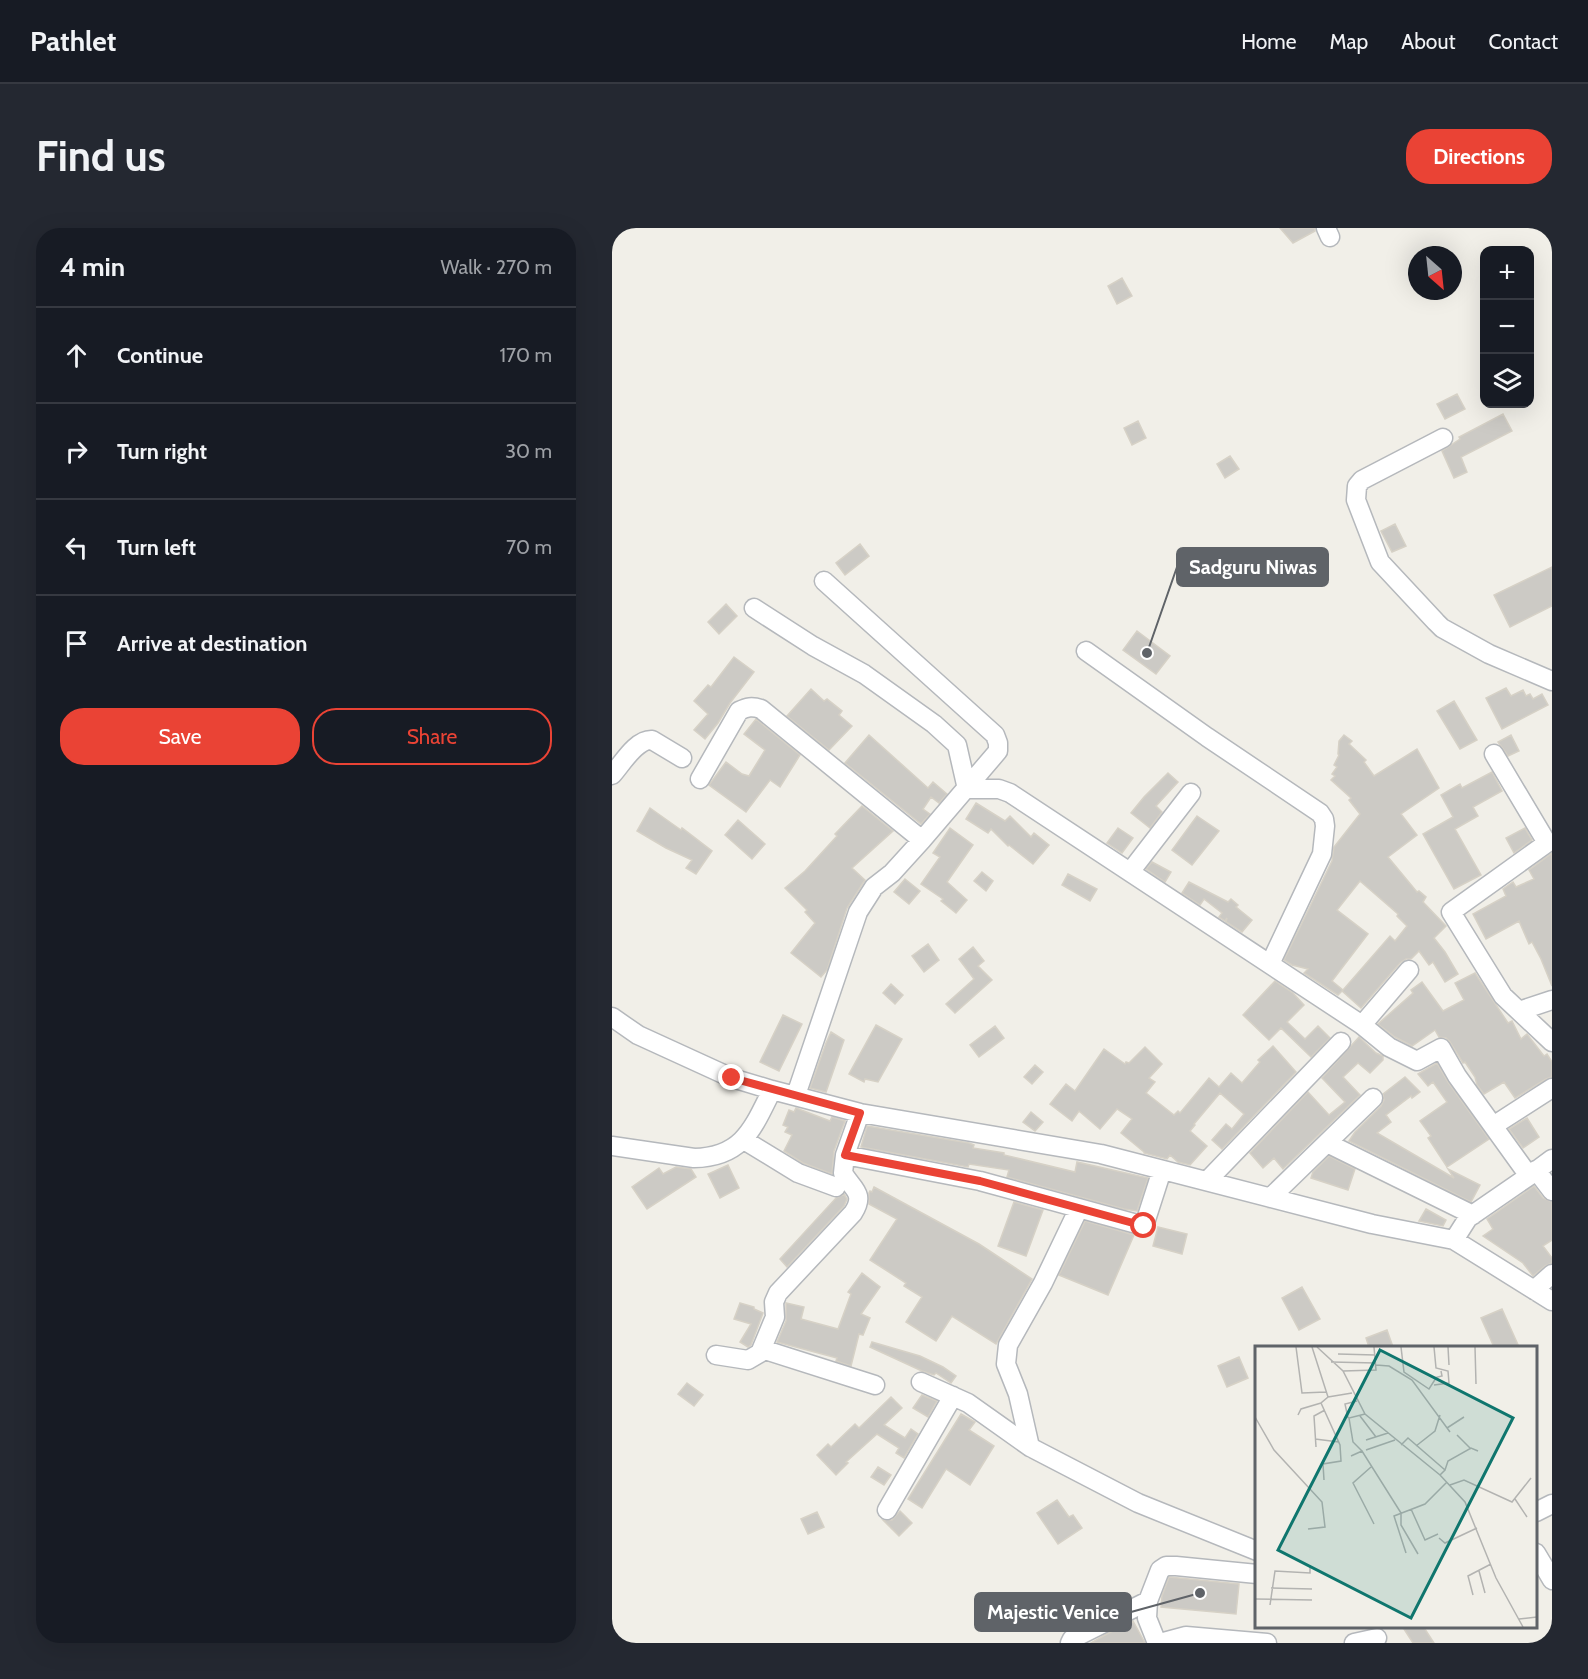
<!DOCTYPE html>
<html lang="en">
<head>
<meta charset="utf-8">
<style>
	:root { --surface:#171b24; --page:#242831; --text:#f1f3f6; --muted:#9ea1a6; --line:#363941; --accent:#ea4335 }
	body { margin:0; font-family:Cabin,sans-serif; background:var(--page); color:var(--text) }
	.controls { position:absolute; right:18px; top:18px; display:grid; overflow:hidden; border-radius:12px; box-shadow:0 6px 24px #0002 }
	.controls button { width:54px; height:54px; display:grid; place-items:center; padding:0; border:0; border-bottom:2px solid var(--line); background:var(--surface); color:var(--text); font:30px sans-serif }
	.compass { position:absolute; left:796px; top:18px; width:54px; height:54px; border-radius:50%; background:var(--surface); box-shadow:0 6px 24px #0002; rotate:153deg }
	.stop { position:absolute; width:18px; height:18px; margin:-14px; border:4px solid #ea4335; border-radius:50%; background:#fff }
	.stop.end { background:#ea4335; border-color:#fff; box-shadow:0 2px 6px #0008 }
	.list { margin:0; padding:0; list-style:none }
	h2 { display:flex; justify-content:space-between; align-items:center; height:78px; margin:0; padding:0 24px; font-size:26px }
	h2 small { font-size:20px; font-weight:400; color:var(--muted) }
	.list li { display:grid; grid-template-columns:39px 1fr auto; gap:18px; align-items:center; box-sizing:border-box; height:96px; padding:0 24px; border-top:2px solid var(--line) }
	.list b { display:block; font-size:22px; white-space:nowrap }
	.list em { font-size:20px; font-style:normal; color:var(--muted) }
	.actions { display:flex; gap:12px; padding:18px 24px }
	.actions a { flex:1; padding:14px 0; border:2px solid var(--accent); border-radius:24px; text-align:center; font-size:21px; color:var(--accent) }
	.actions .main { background:var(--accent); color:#fff }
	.icon { flex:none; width:33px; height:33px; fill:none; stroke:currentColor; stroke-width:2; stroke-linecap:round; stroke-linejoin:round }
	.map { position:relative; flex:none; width:940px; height:1415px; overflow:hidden; border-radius:24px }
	header { display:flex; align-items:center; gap:36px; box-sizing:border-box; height:84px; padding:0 30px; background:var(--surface); border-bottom:2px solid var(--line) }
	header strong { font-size:28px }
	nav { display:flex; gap:33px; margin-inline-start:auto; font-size:21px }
	.intro { display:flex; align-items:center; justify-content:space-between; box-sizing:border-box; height:144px; padding:0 36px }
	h1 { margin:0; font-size:42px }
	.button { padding:15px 27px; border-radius:24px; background:var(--accent); color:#fff; font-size:21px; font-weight:700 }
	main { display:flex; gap:36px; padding:0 36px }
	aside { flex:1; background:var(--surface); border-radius:24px; box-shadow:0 6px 24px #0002 }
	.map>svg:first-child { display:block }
</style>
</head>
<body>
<header>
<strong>Pathlet</strong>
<nav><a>Home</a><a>Map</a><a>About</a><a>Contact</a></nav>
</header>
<div class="intro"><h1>Find us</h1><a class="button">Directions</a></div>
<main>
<aside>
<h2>4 min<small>Walk · 270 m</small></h2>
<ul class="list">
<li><svg class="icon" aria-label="ahead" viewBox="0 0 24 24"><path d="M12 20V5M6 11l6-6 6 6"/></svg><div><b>Continue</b></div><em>170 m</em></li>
<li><svg class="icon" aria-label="right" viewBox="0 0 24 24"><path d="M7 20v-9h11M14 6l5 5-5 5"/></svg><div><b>Turn right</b></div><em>30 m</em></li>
<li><svg class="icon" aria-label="left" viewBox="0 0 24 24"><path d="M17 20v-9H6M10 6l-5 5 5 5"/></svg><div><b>Turn left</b></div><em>70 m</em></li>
<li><svg class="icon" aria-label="arrive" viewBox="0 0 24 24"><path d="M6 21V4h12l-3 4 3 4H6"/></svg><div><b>Arrive at destination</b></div></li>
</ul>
<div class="actions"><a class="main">Save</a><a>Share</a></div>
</aside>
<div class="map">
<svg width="940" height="1415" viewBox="0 0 940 1415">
	<rect width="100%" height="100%" fill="#f1efe8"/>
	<path fill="#cccac5" stroke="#d6d1c6" stroke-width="1.5" fill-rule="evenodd" d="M668,0H703V3L681,15Z
		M510,50L520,68L505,76L496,58Z
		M845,166L853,181L833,191L825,176Z
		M891,186L900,203L849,229L855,244L842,250L830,223L848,211L847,209Z
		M526,193L534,210L520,217L512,200Z
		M618,228L627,241L613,250L605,236Z
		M783,296L794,318L780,324L769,303Z
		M248,316L257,328L233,347L224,335Z
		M940,339V378L898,399L882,367Z
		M114,376L125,388L107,406L96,394Z
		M525,403L558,428L544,446L511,422Z
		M122,429L142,444L118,475L106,495L93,511L82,502L96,486L82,473L96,457L99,459Z
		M894,460L899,468L911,462L914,468L918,466L921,471L930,466L936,477L890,501L874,470Z
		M199,461L212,473L215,471L230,483L227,487L240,498L217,522L175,488Z
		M842,473L865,512L848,521L825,483Z
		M144,491L188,527L168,559L158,552L134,584L97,557L114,534L130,546L137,548L153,522L132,506Z
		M257,507L316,560L321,554L335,566L327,575L319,569L311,581L318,586L309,596L233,535Z
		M732,507L740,513L737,516L754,532L752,534L762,548L805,521L827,560L789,586L805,607L776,629L805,664L807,663L814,669L811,674L834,698L822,710L833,724L846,746L833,754L821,734L817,737L807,723L799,731H794L788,735L749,780L730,763L726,767L692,745L696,741L680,737L672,732L720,633L722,619L748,586L737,572L739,570L719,552L723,548L720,546L725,539L722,537L727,527L726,526L727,513ZM748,653L786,686L785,688L795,698L783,713L778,708L731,762L720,753L756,706L725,682Z
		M899,507L907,523L896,528L886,514Z
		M880,544L890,563L861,579L866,588L843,601L869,647L842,661L811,606L841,589L829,567L848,556L850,560Z
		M556,545L566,554L544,578L550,584L538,600L519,585L532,569Z
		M364,575L393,593L398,588L419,609L422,605L437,617L421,636L397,617L396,618L379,601L376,605L354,591Z
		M250,578L281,603L240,640L253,652L235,680L215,742L209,749L179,725L203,695L193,684L195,682L173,660L193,643L225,608L223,606Z
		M38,580L69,602L70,600L100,623L84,646L74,640L80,632L54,620L25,603Z
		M585,588L607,603L580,637L560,622Z
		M126,592L153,616L140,631L113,607Z
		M338,600L361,617L335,654L355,672L344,685L329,673L331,671L309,656L328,629L321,625Z
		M506,600L521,610L510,625L495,615Z
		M913,600L920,612L902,625L894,610Z
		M940,625V758L929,731L920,714L917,716L907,693L874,711L861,686L894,668L891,661L901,654L904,659L922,651L917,642Z
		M540,634L559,644L553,654L534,641Z
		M370,644L381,653L374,663L362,653Z
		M456,646L485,661L478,673L450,657Z
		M293,651L308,663L297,676L282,664Z
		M577,654L616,674L619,671L626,677L624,679L640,692L630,704L614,694L615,690L613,693L607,689L610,685L592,671L588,677L570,665Z
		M316,716L327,732L312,744L300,728Z
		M361,719L372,733L366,738L380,752L343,785L334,776L362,751L347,731Z
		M863,745L896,795L900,793L909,811L915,806L932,828L935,826L940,834V849L934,851L903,870L892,854L872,866L865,857L863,849L853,834L851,835L838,814L834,810L827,809L823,802L800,818L783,809L766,796L801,765L799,762L810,754L831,783L852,772L843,755Z
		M663,753L681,765L692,777L675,794L693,811L706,798L718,810L699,829L669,800L657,812L631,787Z
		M279,756L291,767L283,776L271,765Z
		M171,787L190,796L167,843L148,834Z
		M264,797L290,811L266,854L253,851L252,854L237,846Z
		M383,798L392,810L367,829L358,817Z
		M219,804L232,812L214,864L198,860L214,815Z
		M747,809L764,825L771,828V832L758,845L746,835L731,849L748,867L671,941L662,930L651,940L638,925L696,864L717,887L733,874L710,850Z
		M661,818L684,844L610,921L600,912L614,896L620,901L632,886L608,865L582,896L583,897L578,903L595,918L578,937L566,934L558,927L555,931L532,925V924L509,905L520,891L505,881L488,901L467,883L460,893L438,876L454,856L463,863L492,821L513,836L514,834L517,835L533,819L550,836L537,850L543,854L534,865L562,887L566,883L568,885L597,850L607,859L619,845L630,855L648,834L646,832Z
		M825,835L836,854L877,911L835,939L816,910L819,908L808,893L835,874L821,854L816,858L806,846Z
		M423,837L431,844L420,856L412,849Z
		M793,849L808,864L800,870L799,868L774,887L779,894L765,905L842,950L836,941L868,957L859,974L737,913L743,904L769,878L772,872L771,866Z
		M184,880L218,893L220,889L233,893L222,923L220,946L191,935L172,923L180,907L173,904L176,899L171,897L177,882L182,884Z
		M419,884L431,894L423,903L411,894Z
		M915,890L927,909L911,920L897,901Z
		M255,898L357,915L362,917L361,920L392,925V927L463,944L465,934L536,950L525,983L512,981L395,949L397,942L357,936L356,939L249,919Z
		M717,928L743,941L736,962L699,950L701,944Z
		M116,937L127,960L108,970L96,946Z
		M64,939L79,941L84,949L35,981L20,959L47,940L51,946Z
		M922,958L931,970L940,974V1012L931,1018L940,1030V1035L933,1038L921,1048L911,1035L871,1008L881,1001L875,991Z
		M262,959L367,1016L420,1051L384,1116L340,1088L324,1113L294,1094L310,1069L292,1058L294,1055L258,1032L285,991L257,976V965L258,963L260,964Z
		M232,966L235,971L232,978L175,1039L168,1031L224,970Z
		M402,974L431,982L414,1028L386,1018Z
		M814,981L834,992L831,998L807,993Z
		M473,993L522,1007L496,1067L447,1047Z
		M546,999L575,1006L570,1026L541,1018Z
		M250,1045L268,1059L249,1086L258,1090L251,1107L247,1106L239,1138L224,1133L225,1130L165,1114L174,1093V1075L192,1079L189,1091L226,1101L239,1066L236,1064Z
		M690,1059L708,1091L687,1102L670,1070Z
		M128,1075L142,1079V1081L151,1085L139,1117L136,1119L128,1114L139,1096L122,1091Z
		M890,1081L907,1119H882L869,1090Z
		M775,1102L781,1119H757L754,1110Z
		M260,1114L308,1128L331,1139L344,1148L339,1155L324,1145L322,1147L310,1143L258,1119Z
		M627,1129L636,1150L615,1159L606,1138Z
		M75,1155L91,1167L82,1178L66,1166Z
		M310,1167L325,1173L316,1189L301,1180Z
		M279,1169L290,1180L272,1197L293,1210L299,1201L306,1206L292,1230L284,1225L287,1220L265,1206L234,1234L236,1235L224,1247L205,1227L216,1216L219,1219L243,1196L247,1200Z
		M349,1186L363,1194L357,1202L382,1218L358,1257L334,1241L310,1280L296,1271Z
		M266,1239L279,1247L272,1257L259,1249Z
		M445,1272L457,1289L461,1287L470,1300L446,1316L425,1285Z
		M288,1283L300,1295L287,1308L271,1292H280Z
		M205,1284L212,1299L196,1306L189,1291Z
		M557,1349L627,1356L624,1386L549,1379L550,1368Z
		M521,1393L533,1415H479L493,1407Z
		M790,1398H811L822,1415H801Z"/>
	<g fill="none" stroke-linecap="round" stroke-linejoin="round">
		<defs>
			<path id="minor" d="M714,0L718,9
				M831,210L750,252L745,258L744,272L768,334L824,394L830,400L877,426L940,453
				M142,380L201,418L252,446L322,496L345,517L355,561
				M474,423L595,509L708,585L712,591L713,598L710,626L658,736
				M882,526L935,615L839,684L891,768L940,814
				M0,547C10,536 24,511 40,512L70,530
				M88,551L127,483C135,479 140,478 149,481L310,612
				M355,561H387L398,565L750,797L797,742
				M518,644L579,565
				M907,783L940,772
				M0,789L26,807L120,850L160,862L248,885L489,926L760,996L842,1012L940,1073
				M750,797L777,819L805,833L829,820L845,848L917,948L856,990L842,1012
				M184,867L246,684L262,659L280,645L310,612L386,523V515L383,507L212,353
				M248,885L233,927L368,953L532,998L550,942
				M881,898L940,860
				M132,912L186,945L224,959
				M715,915L861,987
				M0,918L82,930C131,929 141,900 160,862
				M924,942L940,963
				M917,948L940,931
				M595,953L729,814
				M658,970L761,870
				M922,1062L940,1046
				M150,1121L263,1157
				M104,1127L136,1132L148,1125L163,1089L162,1074L166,1065L241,985C254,965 240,961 231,945L233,927
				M309,1154L356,1175L418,1219L526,1275L645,1323
				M418,1219L406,1166L394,1136L396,1117L431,1055L467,980
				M275,1282L341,1168
				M924,1284L940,1276
				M924,1325L940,1352
				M458,1415L460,1411L536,1373
				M545,1415L535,1390L536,1373L548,1342L554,1338H564L645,1346
				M548,1415L574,1408L655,1415
				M742,1415L765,1410"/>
		</defs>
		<use href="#minor" stroke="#b5b8bc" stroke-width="21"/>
		<use href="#minor" stroke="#fff" stroke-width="18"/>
	</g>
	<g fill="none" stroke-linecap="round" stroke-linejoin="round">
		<path stroke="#ea4335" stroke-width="8" d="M120,850L248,885L233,927L368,953L532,998"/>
	</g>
	<g transform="translate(643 1118)">
		<rect width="282" height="282" fill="#f1efe8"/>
		<path fill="none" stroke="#b3b3b1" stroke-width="1.5" d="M41,1L47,47L71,46M57,1L73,51L66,57L85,99L86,115L68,118L69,134M62,1L88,25L110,68L185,129L210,156L241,232L268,281M146,1L149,26L174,43L181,32M179,1L181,22L193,25L194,37L179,39M193,1L194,19M220,1L221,38M83,8L120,9M76,16L121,17M149,17L179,32L187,30L186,25M121,19L134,20L157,34L195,86M88,25L121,24L119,1M73,51L97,47M43,69L46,63L66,57M105,70L121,91M0,71L19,104L67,156L70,181L53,183M93,72L90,58L102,55M192,82L209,71M202,89L216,103M60,93L84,96M111,94L133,87M146,99L153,92L190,124L185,129M161,100L180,85L185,69M61,101L59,70L70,64M111,104L140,94M107,105L98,96L94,72L110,68M96,110L107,105L146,167M116,121L98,137L119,178M190,124L193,115L216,102L223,105M195,139L209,134L257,156L276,132M260,153L272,171M156,163L170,194L183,188M146,167V179L163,208M184,192L190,197L222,182M151,207L139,170L170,158L192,136M224,225L230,247M16,242L57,243M218,249L213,230L236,218M0,253L57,254M15,259L20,225L55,227V219M264,273L282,271"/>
		<path fill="#0f766e" fill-opacity="0.15" stroke="#0f766e" stroke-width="3" d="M125,4L258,72L156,272L23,204Z"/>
		<rect width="282" height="282" fill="none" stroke="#5f6368" stroke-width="3"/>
	</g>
	<path fill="none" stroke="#5f6368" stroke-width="2" d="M535 425L565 339M588 1365L519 1384"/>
	<g fill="#5f6368" stroke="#fff" stroke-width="2">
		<circle cx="535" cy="425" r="6"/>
		<circle cx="588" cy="1365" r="6"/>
	</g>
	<g fill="#5f6368" stroke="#5f6368" stroke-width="2">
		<rect x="565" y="320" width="151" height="38" rx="6"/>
		<rect x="363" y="1365" width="156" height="38" rx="6"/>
	</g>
	<g font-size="20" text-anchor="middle" font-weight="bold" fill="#fff">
		<text x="641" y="346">Sadguru Niwas</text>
		<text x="441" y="1391">Majestic Venice</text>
	</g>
</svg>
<div class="controls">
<button>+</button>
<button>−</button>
<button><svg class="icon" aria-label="layers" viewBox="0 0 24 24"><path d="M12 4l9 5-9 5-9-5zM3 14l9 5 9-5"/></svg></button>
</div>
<svg class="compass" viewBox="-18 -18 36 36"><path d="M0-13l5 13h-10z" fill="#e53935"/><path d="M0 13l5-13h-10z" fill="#9ea1a6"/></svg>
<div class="stop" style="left:532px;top:998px"></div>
<div class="stop end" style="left:120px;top:850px"></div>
</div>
</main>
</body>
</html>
